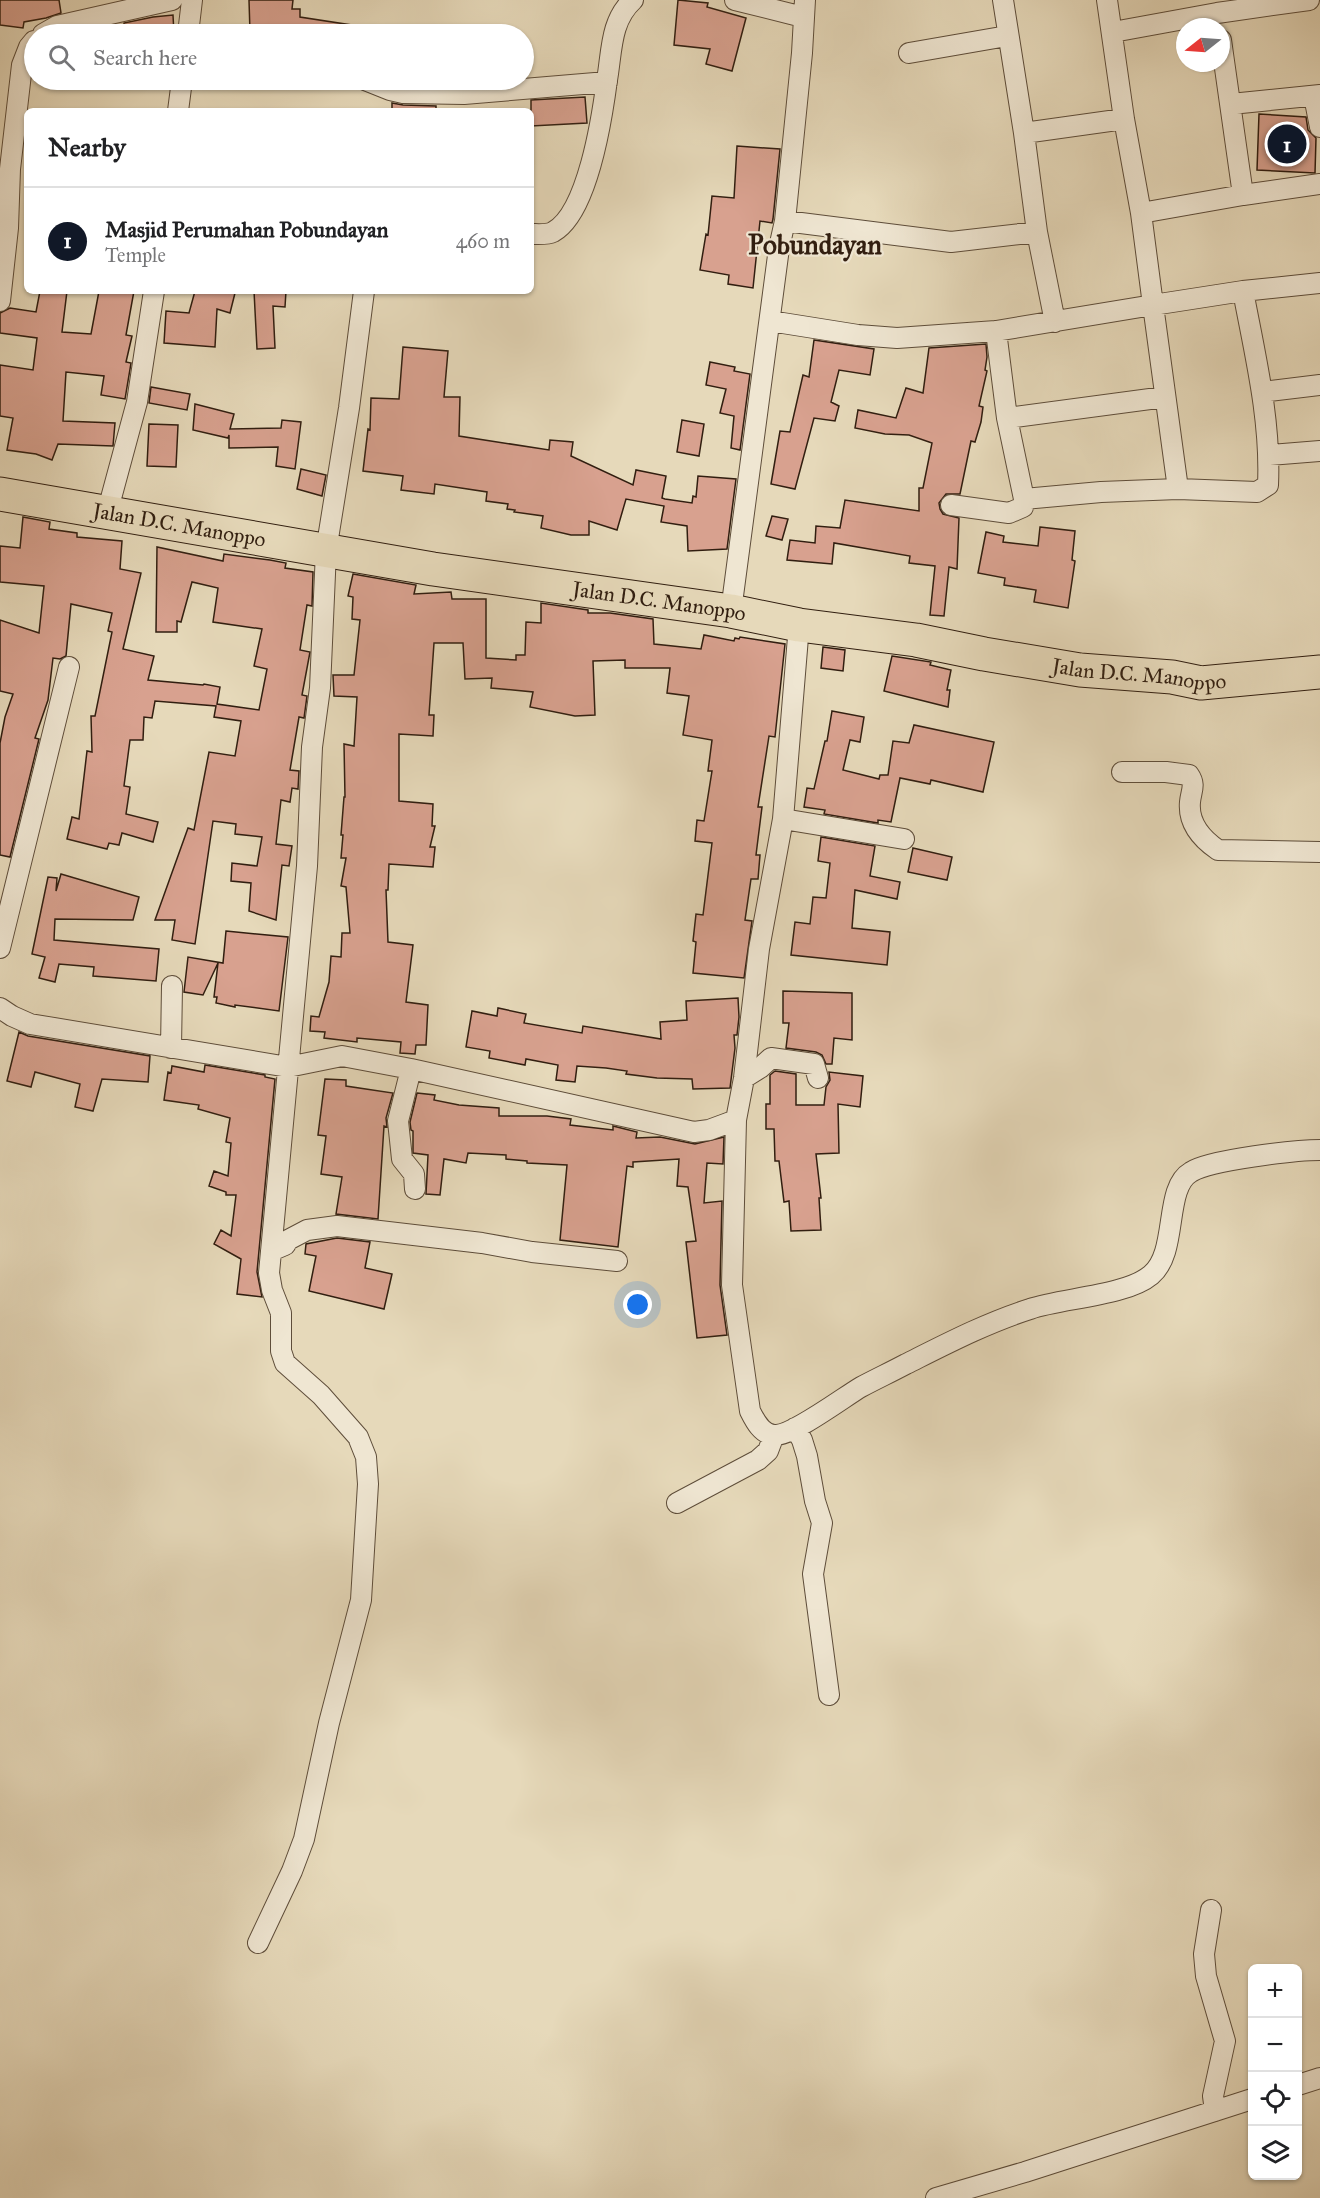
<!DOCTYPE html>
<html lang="en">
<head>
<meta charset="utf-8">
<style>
	:root { --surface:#fff; --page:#f6f6f6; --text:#202124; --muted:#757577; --line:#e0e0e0; --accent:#111827 }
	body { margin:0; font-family:"IM FELL Great Primer",serif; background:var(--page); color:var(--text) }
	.controls { position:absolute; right:18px; bottom:18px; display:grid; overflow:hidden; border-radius:9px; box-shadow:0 2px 4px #0004 }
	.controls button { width:54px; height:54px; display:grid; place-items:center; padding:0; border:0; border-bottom:2px solid var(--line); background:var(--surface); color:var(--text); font:30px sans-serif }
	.compass { position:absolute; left:1176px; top:18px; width:54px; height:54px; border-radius:50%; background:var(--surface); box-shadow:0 2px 4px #0004; rotate:253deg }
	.you { position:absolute; left:638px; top:1305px; width:21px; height:21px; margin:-15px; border:4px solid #fff; border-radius:50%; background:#1a73e8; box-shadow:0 0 0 9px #1a73e833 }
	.badge { display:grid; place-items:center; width:39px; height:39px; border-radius:50%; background:var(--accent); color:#fff; font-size:20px; font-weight:700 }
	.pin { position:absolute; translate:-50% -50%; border:3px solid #fff; box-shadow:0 2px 6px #0006 }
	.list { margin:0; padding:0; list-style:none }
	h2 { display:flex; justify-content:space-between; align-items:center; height:78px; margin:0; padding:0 24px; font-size:26px }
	h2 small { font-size:20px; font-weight:400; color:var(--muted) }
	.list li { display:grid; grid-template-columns:39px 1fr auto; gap:18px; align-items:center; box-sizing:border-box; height:108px; padding:0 24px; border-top:2px solid var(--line) }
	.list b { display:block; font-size:22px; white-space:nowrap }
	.list p { margin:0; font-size:20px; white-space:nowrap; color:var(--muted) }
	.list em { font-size:20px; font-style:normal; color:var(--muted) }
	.icon { flex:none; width:33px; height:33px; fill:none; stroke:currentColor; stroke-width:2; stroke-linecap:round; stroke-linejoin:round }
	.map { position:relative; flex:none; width:1320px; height:2198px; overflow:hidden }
	.search { position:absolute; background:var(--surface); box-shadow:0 2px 4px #0004; left:24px; top:24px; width:510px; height:66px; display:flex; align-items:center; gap:15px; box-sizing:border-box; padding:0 21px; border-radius:33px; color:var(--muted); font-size:22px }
	.panel { position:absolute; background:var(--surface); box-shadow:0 2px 4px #0004; left:24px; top:108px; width:510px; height:186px; border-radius:9px }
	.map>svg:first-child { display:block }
</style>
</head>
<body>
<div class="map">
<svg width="1320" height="2198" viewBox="0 0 1320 2198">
	<rect width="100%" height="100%" fill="#e6d9ba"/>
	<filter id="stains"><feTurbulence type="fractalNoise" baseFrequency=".00333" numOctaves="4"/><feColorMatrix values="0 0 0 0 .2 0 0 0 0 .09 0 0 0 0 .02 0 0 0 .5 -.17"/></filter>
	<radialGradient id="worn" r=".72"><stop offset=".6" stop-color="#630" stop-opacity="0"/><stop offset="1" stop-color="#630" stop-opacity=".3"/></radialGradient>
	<path fill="#d8a18f" stroke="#311e10" stroke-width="1.5" d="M0,0H59L61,13L46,18L24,22L23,28L0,25Z
		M249,0H293L292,9H300V17L358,26L357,34H312L313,31L250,32Z
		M678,0L708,3L707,7L746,18L732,71L706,64L710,49L674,45Z
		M173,15L174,34H125L124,23L153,17Z
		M585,97L587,123L531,126V100Z
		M392,103L403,105L436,106V111H392Z
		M1259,114L1306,117L1308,130L1316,138L1315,173L1257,170Z
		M737,146L780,149L773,219L772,223L760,221L753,288L728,284L729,275L700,270L706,234L708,235L712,196L734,198Z
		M40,291H67L62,332L91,334L99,291H134L126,335L132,336L126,362L131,363L125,399L101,395L104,376L66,372L63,421L115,423L113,446L58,444L52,460L36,454L7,450L13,418L0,416V365L33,370L37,338L0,333V313L10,308L36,312Z
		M195,291H226L235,293L230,313L217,309L215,347L164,343L166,311L189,313Z
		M254,291H286L285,307L273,306L275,348L257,349Z
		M814,340L874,349L870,375L839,370L831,402L839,406L835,421L814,418L795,489L771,484L780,431L790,432L803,375L809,377Z
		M986,344L987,357L985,370L987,371L979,406L983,407L981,422L975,442L971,441L960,494H946L939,503L940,509L943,514L959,518L957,569L949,567L944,616L930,615L935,566L909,563L910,556L834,543L832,564L787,560L790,540L815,543L816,526L840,528L845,500L919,511V488H923L932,443L909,435L885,434L855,428L858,410L896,418L906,388L923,393L929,348Z
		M403,347L448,351L444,397H460L459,436L549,450L550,440L573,442L571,456L633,485L636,470L666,476L662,498L665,499L692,503L693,496L696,497L698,476L736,479L727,549L688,551L687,526L661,522L664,506L626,499L617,530L589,521V535H571L541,528L543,516L514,512L515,510L507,509L508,504L486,501L487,492L435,484L434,494L401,490L403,476L363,471L368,429L370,430L371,398L399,399Z
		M710,362L735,367L734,371L750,374L740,450L731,448L734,416L720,413L726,389L706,385Z
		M151,387L190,394L187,410L149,403Z
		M195,404L234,414L230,429L281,428L282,420L301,422L295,469L276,466L278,447L229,448V435L228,438L193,430Z
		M682,420L704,424L699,456L677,452Z
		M149,424L178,425L176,467L147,466Z
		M301,469L326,475L322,496L297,489Z
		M772,516L788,519L782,540L766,536Z
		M23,517L50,522L49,529L77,533V537L122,541L120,569L141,573L123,649L154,656L148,680L203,685L204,684L220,687L217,704L259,710L267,669L254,666L262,629L213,622L218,588L192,582L181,622L177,621V632H156L157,547L223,561L224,554L270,560L286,563L285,568L313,572L312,606L307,605L300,650L310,652L302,695L307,696L304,718L299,717L290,770L299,771L298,789L292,788L290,802L281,800L276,844L292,846L289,866L282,865L276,920L249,911L251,883L231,881L232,863L257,866L262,837L235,834L236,824L213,821L195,944L172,940L175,920H155L188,828L194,830L209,752L235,756L241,721L214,717L216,706L155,701L152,718L144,717L143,740H130L124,786L130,787L126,814L158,822L153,842L122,833L119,845L109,843L107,849L67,839L72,817L79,819L87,751L92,752L91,716H95L112,632L108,631L112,613L71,604L66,656L60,659L53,658L48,700L35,738L39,739L10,857L0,855V743L5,717L13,694L0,691V620L39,633L44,586L0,582V546L20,548Z
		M1040,527L1075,531L1072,560L1075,561L1068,608L1034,602L1036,590L1004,585L1005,578L978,573L986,532L1004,536L1003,542L1038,546Z
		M353,574L416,585L414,594L451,592L452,599H486V658L516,660V655H525L526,622L541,623V603L588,610V613H610L653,619L654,644L701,649L704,635L734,641L735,638L739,639L740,637L785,644L775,737L769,736L758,807H762L756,855H760L758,879H751L745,920L752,921L744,978L693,973L696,942L693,941L696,914L703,915L712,843L695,841L697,820L704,821L712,771H708L712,740L683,735L689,696L667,693L670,668H625V660L593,661L595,715L575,716L530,707L533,692L491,688L492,678L465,679L463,643H434L429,715H434L433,736L399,734V801L433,804L432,826H435L430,847H435L433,867L389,864L388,890H386L388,942L413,945L406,1002L428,1005L426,1045H416L415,1054L400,1053L401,1042L357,1038V1042L324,1038L325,1032L310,1031L311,1016L319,1017L329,982L331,956L341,957L342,933H350L346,887L341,886L346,858H341L343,835H341L344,797H345L344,744L354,746L357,697L334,696L333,675H354L360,620L352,619L353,597L348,596Z
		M823,647L845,650L843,671L821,668Z
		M892,656L931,662L930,665L951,670L947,690H950L948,707L884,691Z
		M832,711L864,717L860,742L850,740L843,770L879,779L880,775H888L893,741L909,743L914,725L994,742L983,792L931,780L930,784L900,778L891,822L878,820V823L824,814L825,810L804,807L807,788L814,789L825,741H827Z
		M821,837L875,846L870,876L900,882L897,899L855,890L852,928L890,932L887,965L791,955L795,922L810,924L813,897L826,898L830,863L818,861Z
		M913,848L952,857L947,880L908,872Z
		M61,874L139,897L133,920L55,919L54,940L159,949L156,981L93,976L94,967L59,964L55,982L39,978L45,957L32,954L48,877L57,878L56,891Z
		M226,931L288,937L279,1011L235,1005V1007L216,1003L217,997H214L218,963L203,995L184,992L188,957L223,963Z
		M783,991L852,993V1040L834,1038L832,1064H826L822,1055L816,1052L786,1048L789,1023H783Z
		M738,998L739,1017L737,1035H734L735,1048L730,1088L693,1089L692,1079L657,1078L626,1074L627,1071L606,1068L577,1066L575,1082L556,1080L558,1065L526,1059L525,1065L489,1058L490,1051L466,1047L472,1011L497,1016L498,1008L526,1014L524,1023L582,1033L583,1026L661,1039L660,1022L687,1020L686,1001Z
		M19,1032L28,1036L150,1056L148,1082L102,1079L93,1111L75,1107L80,1084L35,1072L31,1087L7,1081Z
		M205,1065L265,1075V1077L275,1079L257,1272L262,1297L237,1294L241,1259L214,1244L221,1230L231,1236L236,1195H226V1192L209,1186L214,1171L228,1176L231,1143L226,1142L230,1118L198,1109L199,1105L164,1100L168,1072L171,1073L172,1066L204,1072Z
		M775,1071L796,1074V1105H824L826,1087L830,1080L829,1072L863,1076L860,1107L838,1104L839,1153L816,1154L821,1198H819L821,1230L791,1231L789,1201L784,1202L779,1161H775L774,1129H766V1104H770V1075Z
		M325,1079L346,1080V1086L393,1093L386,1118L387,1127L384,1126L378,1219L336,1214L342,1177L321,1174L326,1136L318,1135Z
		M417,1093L435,1095L434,1100L459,1105L499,1108V1116H547L571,1119L570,1125L613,1130V1126L637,1132L636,1138L660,1137L695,1144L724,1137L723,1164L707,1163L704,1203L722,1201L720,1285L727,1335L697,1338L686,1242L696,1241L688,1187L677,1186L679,1159L633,1162V1167L627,1166L618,1247L560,1240L567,1165L527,1163V1161L506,1159V1155L468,1153L466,1163L444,1159L440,1195L426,1194L428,1155L413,1153V1131L411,1130L410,1122Z
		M337,1238L370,1242L365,1268L392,1274L384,1309L309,1291L316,1256L305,1254L306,1244Z"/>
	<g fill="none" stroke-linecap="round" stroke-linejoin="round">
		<defs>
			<path id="street" d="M735,0L803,17
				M1003,0L1024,133L1037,232L1055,322
				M1107,0L1124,119L1141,213L1153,305L1243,291L1320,283
				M1113,32L1217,13L1309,0
				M43,34L57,26L172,0
				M188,34L192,0
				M1221,40L1243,195
				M909,53L1007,36
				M365,80L390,90L403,93L464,94L607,82
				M1314,96L1320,127
				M1231,104L1320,95
				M178,111L182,80
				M1024,133L1124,119
				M1141,213L1243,195L1320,184
				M785,221L951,242L1037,232
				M531,234C538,234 547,235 553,232C588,213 602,118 607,80C612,52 610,21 633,0
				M0,301L8,228L10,169L22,65L29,47L34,41
				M770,321L858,335L897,338L996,331L1153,305L1178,489
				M1262,392L1320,385
				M1007,418L1165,397
				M1269,455L1320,451
				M1024,499L1101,492L1178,489L1257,492L1268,485C1271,420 1255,355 1243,291
				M951,505L1009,513L1023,507L1024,499L1007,418L996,331
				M107,513L137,402L154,291
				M731,611L779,248L785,221L802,53L805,0
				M1122,772H1166L1189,775C1196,785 1191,791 1190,802C1188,823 1202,839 1218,850L1320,852
				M783,819L904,839
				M0,948L69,667
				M0,1008L12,1016L30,1024L288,1067L342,1056L411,1069L694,1132L709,1130L736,1120L744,1078L759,949L783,819L799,625
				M171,1048L172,986
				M411,1069L398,1121L402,1159L414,1174L415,1189
				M744,1078L760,1068L771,1058L814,1064L818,1078
				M736,1120L732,1285L750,1411C755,1421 762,1435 775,1435C792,1436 844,1397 861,1387C876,1379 891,1372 906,1364C946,1344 986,1323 1030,1309C1062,1298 1126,1296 1151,1275C1179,1252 1163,1188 1191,1172C1209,1160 1296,1150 1320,1150
				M271,1251L285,1245L288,1240L307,1230L337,1226L482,1243L532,1252L617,1261
				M795,1428L802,1440L807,1456L815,1501L822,1523L813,1574L829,1695
				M677,1503L758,1460L768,1451L774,1435
				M1211,1910L1204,1954L1206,1976L1225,2041L1213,2096L1215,2111
				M258,1943L292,1871L304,1839L329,1723L361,1600L368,1484L366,1457L358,1437L321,1395L285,1363L281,1351V1313L272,1290L269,1273L307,866L312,747L320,688L326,551L349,408L364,291
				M1298,2085L1320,2078
				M936,2198L1025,2172L1252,2099"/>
			<g id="highway">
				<path id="s1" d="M0,494L433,569L731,611L799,625L916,640L984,654L1080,670L1172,677L1201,683L1320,672"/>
			</g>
		</defs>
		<use href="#street" stroke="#5e4d3a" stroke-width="22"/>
		<use href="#highway" stroke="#311e10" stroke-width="35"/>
		<use href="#street" stroke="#efe6d2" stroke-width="20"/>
		<use href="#highway" stroke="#e6d9ba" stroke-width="33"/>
	</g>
	<g text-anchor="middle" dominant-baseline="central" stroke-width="4.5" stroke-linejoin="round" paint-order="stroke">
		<g font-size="21" fill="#311e10" stroke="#efe6d2">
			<text stroke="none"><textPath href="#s1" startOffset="182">Jalan D.C. Manoppo</textPath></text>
			<text stroke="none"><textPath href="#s1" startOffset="668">Jalan D.C. Manoppo</textPath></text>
			<text stroke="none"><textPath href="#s1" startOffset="1154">Jalan D.C. Manoppo</textPath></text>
		</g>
		<g font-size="27" font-weight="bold" fill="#311e10" stroke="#efe6d2">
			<text x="815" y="244">Pobundayan</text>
		</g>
	</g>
	<rect width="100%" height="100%" filter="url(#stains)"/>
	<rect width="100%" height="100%" fill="url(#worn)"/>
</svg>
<div class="controls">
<button>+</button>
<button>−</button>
<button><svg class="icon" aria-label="locate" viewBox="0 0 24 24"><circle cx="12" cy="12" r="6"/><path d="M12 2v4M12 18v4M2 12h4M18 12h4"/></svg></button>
<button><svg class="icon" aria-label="layers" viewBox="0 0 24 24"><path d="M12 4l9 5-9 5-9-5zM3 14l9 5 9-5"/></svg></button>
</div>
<svg class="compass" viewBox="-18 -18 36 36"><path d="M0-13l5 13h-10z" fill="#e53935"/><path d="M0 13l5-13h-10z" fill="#757577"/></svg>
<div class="you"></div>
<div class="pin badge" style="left:1287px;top:144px">1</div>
<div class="search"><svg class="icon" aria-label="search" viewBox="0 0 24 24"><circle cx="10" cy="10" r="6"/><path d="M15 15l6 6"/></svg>Search here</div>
<section class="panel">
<h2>Nearby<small></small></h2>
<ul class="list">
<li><span class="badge">1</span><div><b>Masjid Perumahan Pobundayan</b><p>Temple</p></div><em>460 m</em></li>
</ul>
</section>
</div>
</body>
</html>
